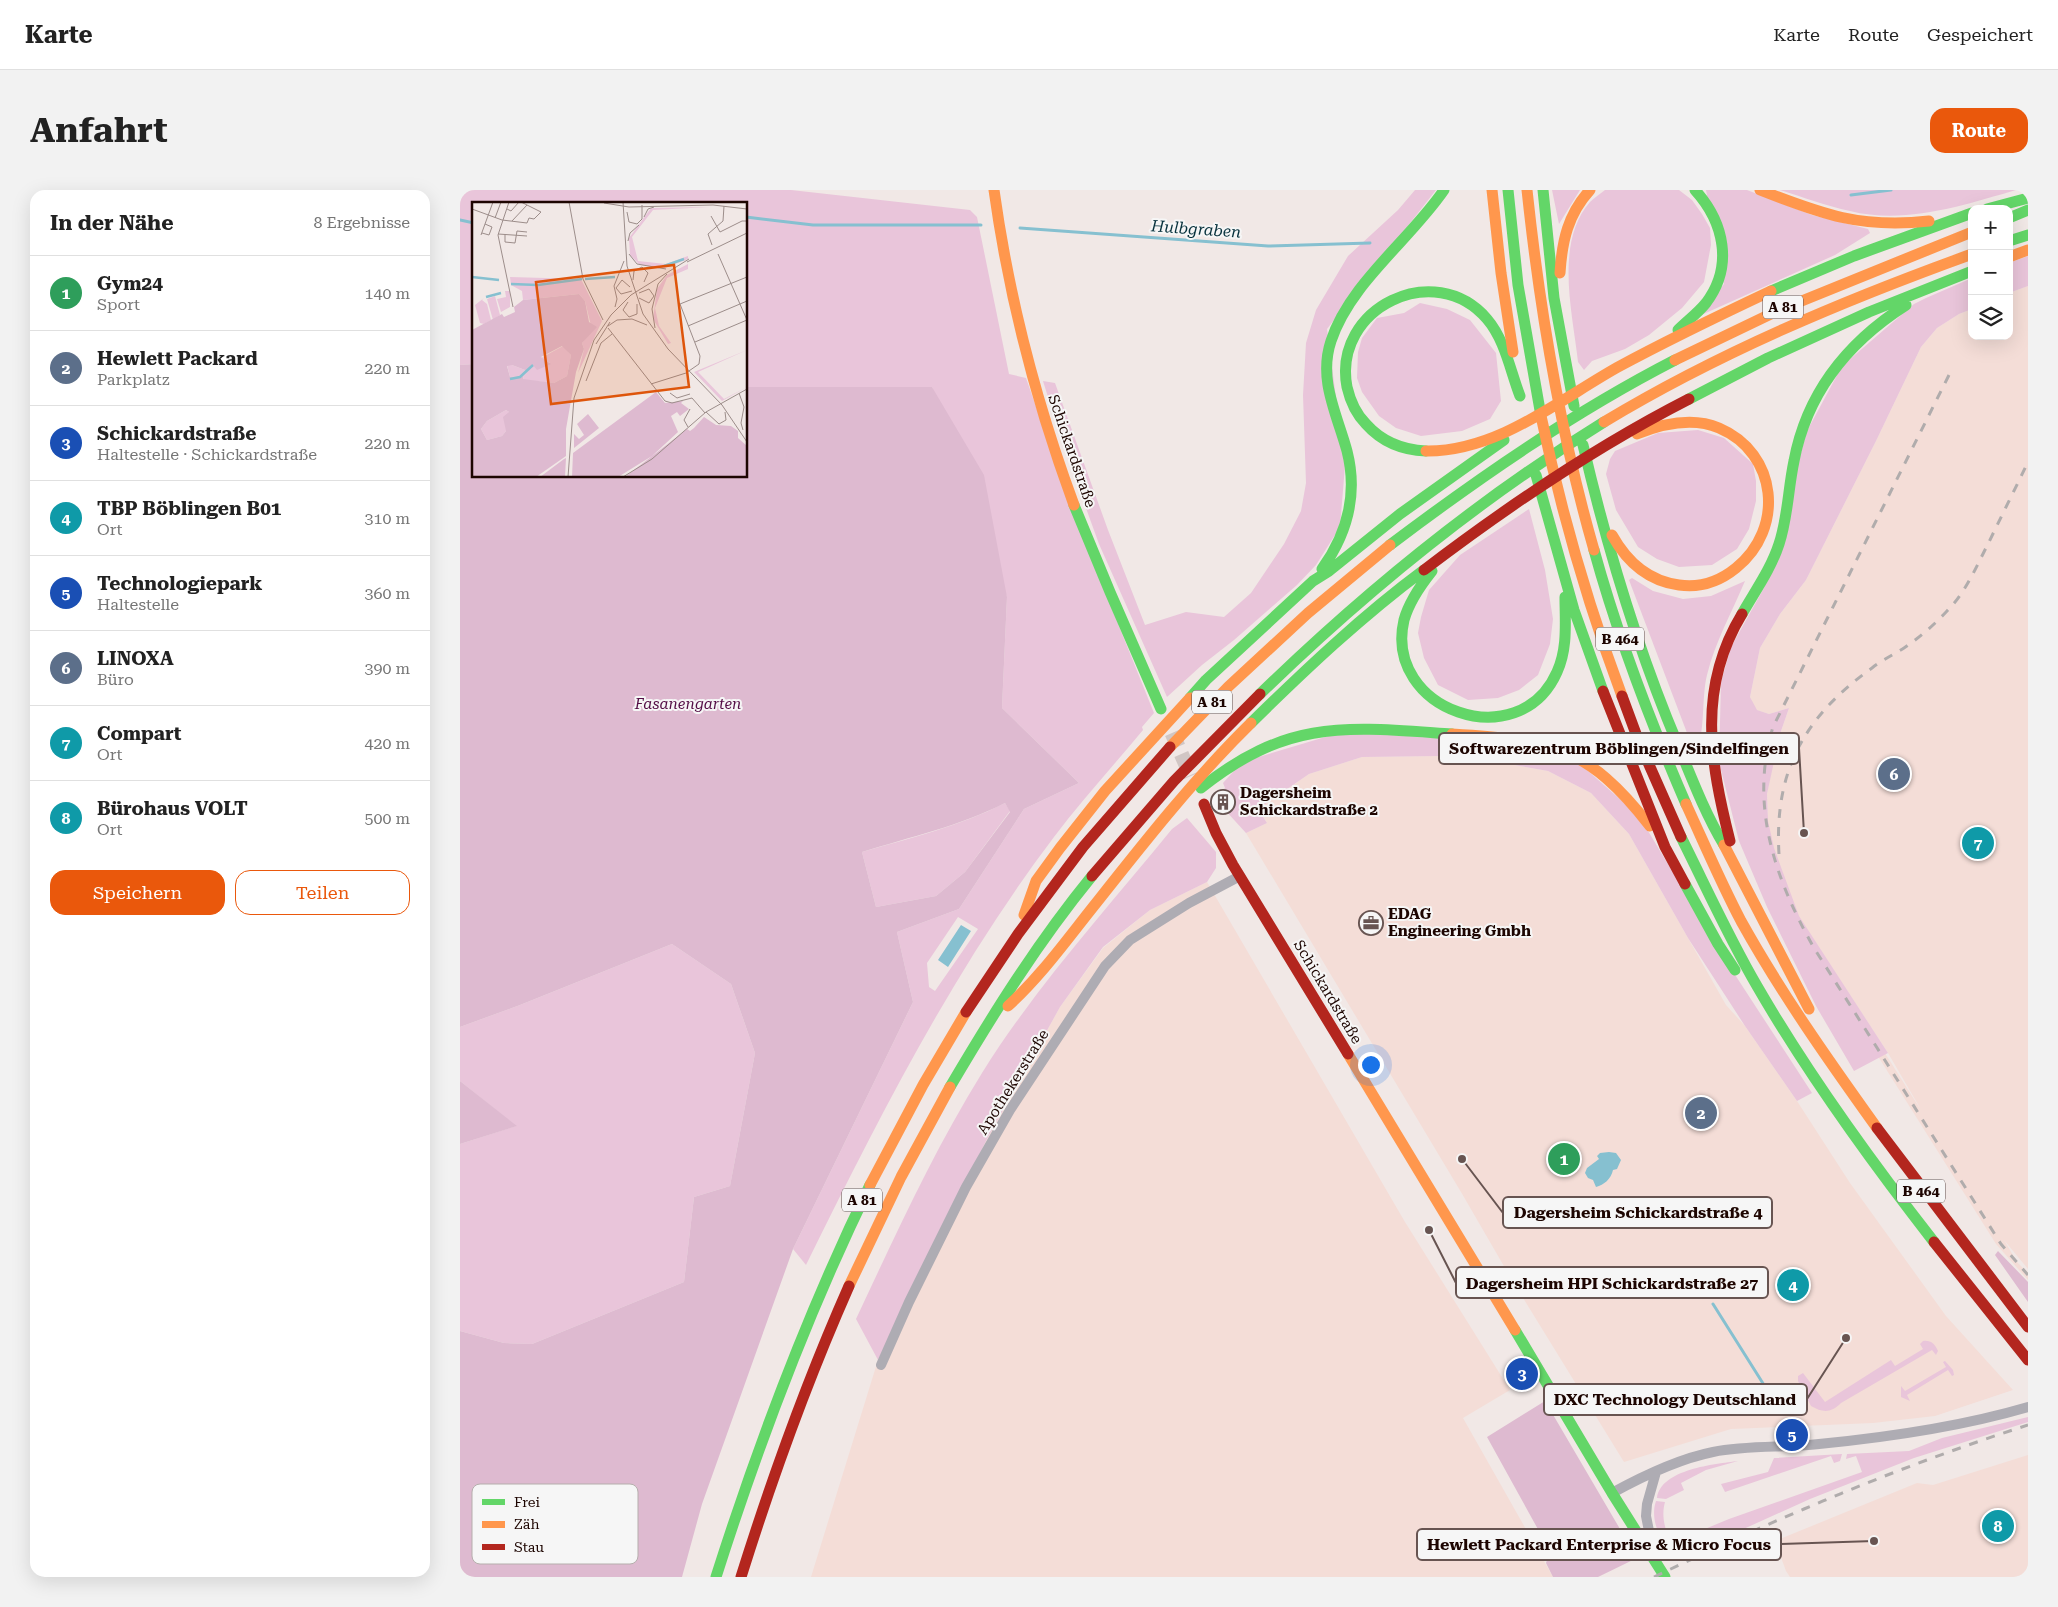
<!DOCTYPE html>
<html lang="de">
<head>
<meta charset="utf-8">
<style>
	:root { --surface:#fff; --page:#f2f2f2; --text:#222; --muted:#767676; --line:#e0e0e0; --accent:#ea580c }
	body { margin:0; font-family:"Roboto Serif",serif; background:var(--page); color:var(--text) }
	.controls { position:absolute; right:15px; top:15px; display:grid; overflow:hidden; border-radius:10px; box-shadow:0 5px 20px #0002 }
	.controls button { width:45px; height:45px; display:grid; place-items:center; padding:0; border:0; border-bottom:1px solid var(--line); background:var(--surface); color:var(--text); font:25px sans-serif }
	.you { position:absolute; left:910px; top:874px; width:18px; height:18px; margin:-12px; border:4px solid #fff; border-radius:50%; background:#1a73e8; box-shadow:0 0 0 8px #1a73e833 }
	.badge { display:grid; place-items:center; width:32px; height:32px; border-radius:50%; background:var(--accent); color:#fff; font-size:16px; font-weight:700 }
	.pin { position:absolute; translate:-50% -50%; border:2px solid #fff; box-shadow:0 1px 5px #0006 }
	.list { margin:0; padding:0; list-style:none }
	h2 { display:flex; justify-content:space-between; align-items:center; height:65px; margin:0; padding:0 20px; font-size:21px }
	h2 small { font-size:16px; font-weight:400; color:var(--muted) }
	.list li { display:grid; grid-template-columns:32px 1fr auto; gap:15px; align-items:center; box-sizing:border-box; height:75px; padding:0 20px; border-top:1px solid var(--line) }
	.list b { display:block; font-size:19px; white-space:nowrap }
	.list p { margin:0; font-size:16px; white-space:nowrap; color:var(--muted) }
	.list em { font-size:16px; font-style:normal; color:var(--muted) }
	.actions { display:flex; gap:10px; padding:15px 20px }
	.actions a { flex:1; padding:11px 0; border:1px solid var(--accent); border-radius:15px; text-align:center; font-size:18px; color:var(--accent) }
	.actions .main { background:var(--accent); color:#fff }
	.icon { flex:none; width:28px; height:28px; fill:none; stroke:currentColor; stroke-width:2; stroke-linecap:round; stroke-linejoin:round }
	.map { position:relative; flex:none; width:1568px; height:1387px; overflow:hidden; border-radius:15px }
	header { display:flex; align-items:center; gap:30px; box-sizing:border-box; height:70px; padding:0 25px; background:var(--surface); border-bottom:1px solid var(--line) }
	header strong { font-size:24px }
	nav { display:flex; gap:28px; margin-inline-start:auto; font-size:18px }
	.intro { display:flex; align-items:center; justify-content:space-between; box-sizing:border-box; height:120px; padding:0 30px }
	h1 { margin:0; font-size:35px }
	.button { padding:12px 22px; border-radius:15px; background:var(--accent); color:#fff; font-size:18px; font-weight:700 }
	main { display:flex; gap:30px; padding:0 30px }
	aside { flex:1; background:var(--surface); border-radius:15px; box-shadow:0 5px 20px #0002 }
	.map>svg:first-child { display:block }
</style>
</head>
<body>
<header>
<strong>Karte</strong>
<nav><a>Karte</a><a>Route</a><a>Gespeichert</a></nav>
</header>
<div class="intro"><h1>Anfahrt</h1><a class="button">Route</a></div>
<main>
<aside>
<h2>In der Nähe<small>8 Ergebnisse</small></h2>
<ul class="list">
<li><span class="badge" style="background:#2e9e5b">1</span><div><b>Gym24</b><p>Sport</p></div><em>140 m</em></li>
<li><span class="badge" style="background:#5c6f8a">2</span><div><b>Hewlett Packard</b><p>Parkplatz</p></div><em>220 m</em></li>
<li><span class="badge" style="background:#1a4fb4">3</span><div><b>Schickardstraße</b><p>Haltestelle · Schickardstraße</p></div><em>220 m</em></li>
<li><span class="badge" style="background:#0f9aa8">4</span><div><b>TBP Böblingen B01</b><p>Ort</p></div><em>310 m</em></li>
<li><span class="badge" style="background:#1a4fb4">5</span><div><b>Technologiepark</b><p>Haltestelle</p></div><em>360 m</em></li>
<li><span class="badge" style="background:#5c6f8a">6</span><div><b>LINOXA</b><p>Büro</p></div><em>390 m</em></li>
<li><span class="badge" style="background:#0f9aa8">7</span><div><b>Compart</b><p>Ort</p></div><em>420 m</em></li>
<li><span class="badge" style="background:#0f9aa8">8</span><div><b>Bürohaus VOLT</b><p>Ort</p></div><em>500 m</em></li>
</ul>
<div class="actions"><a class="main">Speichern</a><a>Teilen</a></div>
</aside>
<div class="map">
<svg width="1568" height="1387" viewBox="0 0 1568 1387">
	<rect width="100%" height="100%" fill="#f1e8e6"/>
	<path fill="#f4ddd7" fill-rule="evenodd" d="M1568,96V1079L1544,1050L1557,1072L1568,1083V1090L1536,1054L1333,731L1301,625L1312,556L1305,605L1308,630L1307,604L1312,575L1320,544L1329,518L1309,524L1296,520L1290,507L1300,458L1320,424L1346,390L1416,251L1461,157L1477,138L1499,124L1512,119V146H1549V103ZM1339,727L1428,863L1460,918L1459,917Z
		M982,566L1037,572L1088,581L1131,603L1169,644L1266,815L1285,836L1337,911L1390,993L1486,1126L1553,1200L1475,1226L1413,1233L1271,1239L1164,1272L1052,1090L1001,1002L786,643L807,633L798,619L849,584L902,567Z
		M747,692L945,1032L1050,1200L1003,1228L1093,1387H351L418,1170L527,949L600,817L643,758L690,720Z
		M1568,1265V1387H1330L1326,1381L1315,1351L1457,1293L1473,1295Z"/>
	<path fill="#e9c5da" fill-rule="evenodd" d="M0,0H331L510,20L517,27L549,184L566,188L611,317L694,523L682,537L683,540C654,575 622,610 594,647C494,779 419,927 346,1075L333,1059L453,812L437,742L499,719L564,619L619,593L542,518L547,407L472,197H286V14H14V174L0,175ZM498,727L518,739L475,801L469,797L467,773Z
		M955,0H976L867,139L885,276L880,337L856,375L837,395L774,450L742,475L707,507L639,354L602,252L583,191L595,193L648,340L685,435L726,422L764,427L791,403L824,354L841,321L846,293L843,205L846,153L856,120L888,66L938,20Z
		M1092,0H1120L1099,34Z
		M1145,0H1219L1232,10L1242,24L1250,38L1251,55L1244,92L1222,118L1189,145L1165,159L1132,171L1124,180L1118,172C1113,124 1094,53 1130,12C1134,8 1140,4 1145,0Z
		M1246,0H1287L1352,25L1408,39L1410,43L1375,65L1239,126L1264,94Z
		M1320,0H1556C1504,15 1445,35 1390,21C1366,16 1343,7 1320,0Z
		M1568,66V96L1549,103V73Z
		M1512,88V119L1499,124L1477,138L1461,157L1416,251L1346,390L1320,424L1300,458L1290,507L1297,520L1309,524L1329,518L1320,544L1307,604L1308,631L1314,658L1339,726L1428,863L1394,881L1356,816L1307,717L1279,651L1259,572L1261,492L1271,457L1304,398L1347,241L1382,176L1454,114L1466,108Z
		M960,113L987,119L1010,130L1036,163L1041,211L1030,229L1002,241L961,246L936,238L919,226L902,202L897,188L898,162L902,148L917,128L944,123Z
		M1238,240L1264,248L1293,274L1296,291V311L1289,339L1277,359L1252,375L1219,377L1197,369L1178,357L1156,320L1146,284L1150,269L1155,261L1198,243Z
		M1069,319L1085,380L1093,429L1090,454L1078,485L1059,500L1038,508L1008,510L978,495L964,468L958,443L961,427L969,400L1000,365Z
		M1172,388L1193,401L1223,409L1251,406L1285,391C1272,422 1255,452 1247,485C1241,509 1246,544 1235,564L1169,390Z
		M882,542L1046,552L1119,573L1179,626L1268,774L1352,903L1337,911L1285,836L1228,748L1169,644L1131,603L1088,581L1037,572L982,566L902,567L849,584L798,619L807,633L786,643L754,608L765,598L763,593L782,572Z
		M545,613L550,621L505,682L476,706L416,717L402,662C450,648 500,636 545,613Z
		M727,628L756,662V678L747,692L690,720L643,757L600,817L527,949L418,1170L396,1129C435,1046 473,962 522,883C577,795 647,719 712,639Z
		M212,754L271,794L295,863L270,996L234,1007L224,1092L72,1154L44,1153L0,1141V954L56,936L0,891V837L60,815Z
		M1207,1006L1213,1011L1218,1018L1206,1025L1200,1013L1202,1007Z
		M1463,1151C1471,1150 1475,1154 1478,1161L1476,1165L1472,1160L1381,1213C1371,1223 1363,1223 1351,1216L1338,1191V1186L1343,1183L1365,1212L1431,1170L1435,1176L1463,1159L1460,1154Z
		M1485,1171L1493,1180L1494,1185L1492,1186L1488,1180L1447,1205L1450,1211L1441,1207V1196L1445,1201L1486,1177L1483,1172Z
		M1568,1227V1232L1454,1268L1350,1309L1217,1369C1202,1355 1189,1331 1196,1311L1205,1312C1201,1327 1205,1339 1211,1353L1269,1329L1402,1282L1396,1266L1386,1269L1387,1264L1449,1261L1482,1248Z
		M1382,1264L1380,1271L1374,1273L1371,1266L1265,1302L1261,1294L1308,1282L1314,1268Z
		M1278,1271L1246,1280L1221,1293L1224,1300L1206,1309L1197,1308C1201,1279 1255,1274 1278,1271Z"/>
	<path fill="#debad0" fill-rule="evenodd" d="M14,174V286H286V197H472L524,285L547,407L542,518L619,593L564,619L499,719L437,742L453,812L333,1059L242,1314L222,1387H0V1141L44,1153L72,1154L224,1092L234,1007L270,996L295,863L271,794L212,754L60,815L0,837V175ZM545,613L550,622L505,682L476,706L416,717L402,662C450,647 500,636 545,613Z
		M0,891L57,936L0,954Z
		M1538,1061L1568,1092V1112L1535,1065Z
		M1085,1211L1177,1368L1138,1387H1093L1086,1373L1090,1361L1027,1247Z"/>
	<path fill="#86c0d0" d="M501,735L511,741L488,777L478,770Z
		M1149,962L1156,963L1161,970L1157,979L1153,980C1151,989 1144,995 1136,997L1133,990L1128,988L1125,983L1127,978L1139,969L1137,966L1140,963Z"/>
	<g fill="none" stroke-linecap="round" stroke-linejoin="round">
		<path stroke="#86c0d0" stroke-width="3" d="M1391,5L1431,0
			M286,27L353,35H521
			M0,30L14,33
			M560,38L808,56L910,53
			M1253,1114L1304,1195"/>
		<path stroke="#d1c6c4" stroke-width="15" stroke-dasharray="15 8" stroke-linecap="butt" d="M712,543L731,586"/>
		<path stroke="#aeacb3" stroke-width="10" d="M421,1175L449,1112L506,997L550,920L645,776L670,750L729,713L780,686
			M1152,1303C1183,1286 1218,1269 1253,1262C1288,1255 1324,1258 1359,1254C1430,1247 1500,1237 1568,1217
			M1185,1356L1189,1341L1186,1326L1187,1314L1196,1282"/>
		<path stroke="#63d668" stroke-width="11" d="M1048,0L1058,95L1081,226
			M1083,0L1094,108L1114,216
			M1527,19L1568,8
			M1549,28L1568,20
			M1549,51L1568,45
			M1311,101L1394,66L1512,23
			M1218,140C1227,131 1238,123 1246,113C1274,76 1264,32 1235,0
			M1229,209L1308,168L1409,122L1512,81
			M1123,255C1147,357 1177,458 1218,555C1232,589 1245,623 1264,655
			M966,261C942,260 922,252 906,234C896,224 890,210 887,197C872,118 975,68 1027,129C1045,150 1050,180 1060,206
			M1076,285L1114,420L1143,501
			M614,315L650,402L701,519
			M930,355C1020,287 1114,222 1215,170
			M1134,360C1158,447 1190,531 1226,614
			M862,379C887,344 898,304 887,261C877,224 858,190 871,151C890,93 950,50 984,0
			M972,381C960,396 949,412 944,430C923,520 1059,568 1097,482C1108,458 1105,432 1105,407
			M1282,424C1295,401 1311,379 1319,354C1328,327 1328,299 1334,271C1347,202 1388,152 1446,115
			M800,504C906,401 1019,309 1144,232
			M730,508L746,490L853,391L869,381L940,324L1044,250
			M791,533C846,479 902,426 964,380
			M741,598C829,528 887,537 992,544
			M1221,647C1246,697 1269,748 1297,796C1349,886 1410,970 1474,1052
			M1225,694L1258,754L1275,780
			M490,897C533,824 578,752 632,686
			M1055,1140L1152,1303L1205,1387
			M256,1387C299,1252 348,1122 410,995"/>
		<path stroke="#ff974d" stroke-width="11" d="M534,0C549,108 576,212 614,315
			M1032,0L1041,83L1053,162
			M1067,0C1080,122 1100,242 1134,360
			M1300,0C1361,24 1402,39 1469,31
			M1549,67L1568,60
			M1100,83C1102,51 1108,24 1130,0
			M1215,170L1317,121L1512,42
			M1081,226C1101,321 1128,415 1162,506
			M1144,232C1260,162 1385,110 1512,64
			M966,261C1037,262 1099,210 1158,177C1208,150 1260,125 1311,101
			M1152,345C1167,372 1188,391 1219,395C1240,398 1260,391 1276,378C1325,339 1318,263 1259,238C1233,227 1202,234 1177,244
			M992,544C1090,550 1127,555 1190,636
			M710,557L768,497L848,423L930,355
			M1226,614C1244,653 1261,693 1281,731C1321,803 1369,871 1417,938
			M1264,655L1349,819
			M564,725L576,691L600,658L645,601L730,508
			M548,816C582,785 608,748 637,712C686,650 735,588 791,533
			M888,864L1055,1140
			M410,995L463,895L506,822
			M389,1096L441,987L490,897"/>
		<path stroke="#b3261e" stroke-width="11" d="M964,380C1048,316 1135,257 1229,209
			M1143,501L1205,657L1225,694
			M1162,506L1179,552L1221,647
			M744,614L756,643L773,675L888,864
			M1270,651C1250,572 1237,498 1282,424
			M632,686L714,591L800,504
			M506,822L558,744L623,657L710,557
			M1417,938L1568,1137
			M1474,1052L1568,1170
			M281,1387C312,1288 347,1191 389,1096"/>
		<path stroke="#b0acac" stroke-width="3" stroke-dasharray="9 9" stroke-linecap="butt" d="M1489,185L1313,537C1289,615 1315,689 1354,758L1541,1054L1568,1085
			M1319,664C1314,580 1345,526 1412,478C1422,470 1433,465 1444,458C1459,448 1474,435 1487,421C1506,402 1516,377 1528,354C1541,327 1555,299 1568,272
			M1194,1387C1315,1329 1440,1276 1568,1235"/>
	</g>
	<defs>
		<symbol id="building-ring" viewBox="-11 -11 22 22"><circle r="9.5" fill="#f6f6f6" stroke="#675451" stroke-width="1.5"/><path d="M-4-6H4V6H1V3H-1V6H-4ZM-2.5-4.3h1.7v1.8h-1.7ZM.8-4.3h1.7v1.8H.8ZM-2.5-1h1.7V.8h-1.7ZM.8-1h1.7V.8H.8Z" fill="#675451"/></symbol>
		<symbol id="office-ring" viewBox="-11 -11 22 22"><circle r="9.5" fill="#f6f6f6" stroke="#675451" stroke-width="1.5"/><path d="M-6-3h4V-5.5h4V-3h4V5H-6ZM-1-4.5V-3h2v-1.5ZM-6 0V1H6V0Z" fill="#675451"/></symbol>
	</defs>
	<g fill-rule="evenodd">
		<use href="#building-ring" x="749" y="598" width="28" height="28"/>
		<use href="#office-ring" x="897" y="719" width="28" height="28"/>
	</g>
	<g text-anchor="middle" dominant-baseline="central" stroke-width="4" stroke-linejoin="round" paint-order="stroke">
		<g fill="#f6f6f6" stroke="#5e4d4a" stroke-width="1">
			<rect x="1303" y="105.5" width="40" height="23" rx="4"/>
			<rect x="1136" y="437.5" width="48" height="23" rx="4"/>
			<rect x="732" y="500.5" width="40" height="23" rx="4"/>
			<rect x="1437" y="989.5" width="48" height="23" rx="4"/>
			<rect x="382" y="998.5" width="40" height="23" rx="4"/>
		</g>
		<g font-size="14" font-weight="bold" fill="#1d0501">
			<text x="1323" y="117">A 81</text>
			<text x="1160" y="449">B 464</text>
			<text x="752" y="512">A 81</text>
			<text x="1461" y="1001">B 464</text>
			<text x="402" y="1010">A 81</text>
		</g>
		<g font-size="15" fill="#1d0501" stroke="#f6f6f6">
			<text transform="translate(612 261) rotate(71)">Schickardstraße</text>
			<text transform="translate(868 802) rotate(59)">Schickardstraße</text>
			<text transform="translate(553 892) rotate(-58)">Apothekerstraße</text>
		</g>
		<g font-size="15" font-style="italic" fill="#530d45" stroke="#f6f6f6">
			<text x="228" y="514">Fasanengarten</text>
		</g>
		<g font-size="15" font-weight="bold" fill="#1d0501" stroke="#f6f6f6" text-anchor="start">
			<text x="780" y="603">Dagersheim<tspan x="780" dy="17">Schickardstraße 2</tspan></text>
			<text x="928" y="724">EDAG<tspan x="928" dy="17">Engineering Gmbh</tspan></text>
		</g>
		<g font-size="16" font-style="italic" fill="#08323d" stroke="#f6f6f6">
			<text transform="translate(736 39) rotate(4)">Hulbgraben</text>
		</g>
	</g>
	<g transform="translate(12 12)">
		<rect width="275" height="275" fill="#f1e8e6"/>
		<path d="M238,5L181,8L160,35L166,59L194,62L216,54V57L193,66L168,63L158,53L157,36L179,6ZM216,62V67L195,76L183,106L187,124L199,141L196,142L181,117L185,87L195,73ZM38,75L109,77L130,119L106,171L112,147L110,141L120,128L113,99L107,92L51,98L50,89L39,83ZM33,89H38V105L29,110L25,97L34,95ZM23,94L28,113L21,118L15,97ZM12,96L10,98L15,102L19,118L12,122L8,121L3,103ZM91,144L99,153L95,174L82,181L51,178L52,171L61,163L78,161L69,156ZM275,148L226,170L252,197L275,185L250,199L222,170ZM35,163H40L53,168L47,174L38,175ZM34,208L37,210L34,229L30,234L15,238L9,227L15,219Z" fill="#e9c5da"/>
		<path d="M107,92L113,99L117,120L125,125L110,141L112,147L104,170L94,227V254L64,275H0V128L30,112L32,115L43,110L42,105L51,98ZM90,144L99,153L95,174L82,181L51,177L52,171L61,163L65,168L79,162L69,155ZM40,163L53,168L47,174L38,175L35,164ZM34,208L37,210L31,215L34,229L30,234L15,238L9,227L15,219ZM184,190L193,201L211,199L209,201L217,207L208,214L205,210L199,214L206,230L180,254L146,275H100L101,251ZM116,212L127,226L102,246V232L107,237L112,233L105,222ZM232,215L244,223L259,224L266,229V236L275,244V275H153L215,227L218,229L222,226ZM94,256L93,275H68L92,257Z" fill="#debad0" fill-rule="evenodd"/>
		<path fill="none" stroke="#86c0d0" stroke-width="2.5" d="M192,64L212,57M0,75L27,78M113,77L143,75M39,82L66,83L110,77M14,95L29,91M38,177L48,175L61,163"/>
		<path fill="none" stroke="#9c8d8a" stroke-width="1" d="M37,0L26,33L41,105M49,0L69,10L62,17L57,16L55,21M97,0L111,77L131,118M151,0L155,64L171,112L196,147L250,203L275,240M132,1L157,5L241,3L275,7M0,7L30,18L55,21M35,7L39,9L47,0M155,10L157,20L165,22L170,17V3M239,14L248,30L270,19H275M172,15L176,7L182,5M23,16L29,0M40,19L55,3M10,31L17,33L20,25L13,22M26,32L55,34M33,32V40L43,41L45,29L55,30M9,33L21,0M156,39L158,31L167,23M240,43L236,32L251,19L252,4M157,52L165,62L194,67M246,52L275,118M215,60L275,31M161,78L162,69L170,65L176,71L172,80M158,85L150,78L144,86L149,92L160,89M167,91L177,87L182,94L177,101L167,96M156,100L151,108L157,115L165,112V102M143,105L145,97L142,84L152,59M136,124L145,118L160,117L175,123M216,124L275,99M136,126L193,199L200,201L220,196L233,211M183,126L180,107L186,82L195,72M223,140L275,118M124,142L138,120M114,179L129,141L140,132M179,182L214,171L227,162L228,154L208,102L275,75M198,191L205,196L218,192M267,191L272,205L269,221L271,228M234,210L247,222L254,218L253,210M216,225L212,218L218,207M96,275L102,196L122,138L139,113L159,93L217,57M151,275L180,257L234,210L275,187"/>
		<path fill="#de550b" fill-opacity="0.15" stroke="#de550b" stroke-width="2.5" d="M202,63L217,185L79,202L64,80Z"/>
		<rect width="275" height="275" fill="none" stroke="#1d0501" stroke-width="2.5"/>
	</g>
	<rect x="12" y="1294" width="166" height="80" rx="8" fill="#f6f6f6" stroke="#b5aeac" stroke-width="1"/>
	<rect x="22" y="1309" width="23" height="6" fill="#63d668"/>
	<rect x="22" y="1331" width="23" height="7" fill="#ff974d"/>
	<rect x="22" y="1354" width="23" height="6" fill="#b3261e"/>
	<g font-size="14" fill="#1d0501">
		<text x="54" y="1317">Frei</text>
		<text x="54" y="1339">Zäh</text>
		<text x="54" y="1362">Stau</text>
	</g>
	<path fill="none" stroke="#675451" stroke-width="2" d="M1344 643L1339 558M1002 969L1043 1023M969 1040L996 1093M1386 1148L1347 1209M1414 1351L1321 1354"/>
	<g fill="#675451" stroke="#f6f6f6" stroke-width="2">
		<circle cx="1344" cy="643" r="5"/>
		<circle cx="1002" cy="969" r="5"/>
		<circle cx="969" cy="1040" r="5"/>
		<circle cx="1386" cy="1148" r="5"/>
		<circle cx="1414" cy="1351" r="5"/>
	</g>
	<g fill="#f6f6f6" stroke="#675451" stroke-width="2">
		<rect x="979" y="543" width="360" height="31" rx="5"/>
		<rect x="1043" y="1007" width="269" height="31" rx="5"/>
		<rect x="996" y="1077" width="312" height="31" rx="5"/>
		<rect x="1084" y="1194" width="263" height="31" rx="5"/>
		<rect x="957" y="1339" width="364" height="31" rx="5"/>
	</g>
	<g font-size="16" text-anchor="middle" font-weight="bold" fill="#1d0501">
		<text x="1159" y="564">Softwarezentrum Böblingen/Sindelfingen</text>
		<text x="1178" y="1028">Dagersheim Schickardstraße 4</text>
		<text x="1152" y="1099">Dagersheim HPI Schickardstraße 27</text>
		<text x="1215" y="1215">DXC Technology Deutschland</text>
		<text x="1139" y="1360">Hewlett Packard Enterprise &amp; Micro Focus</text>
	</g>
</svg>
<div class="controls">
<button>+</button>
<button>−</button>
<button><svg class="icon" aria-label="layers" viewBox="0 0 24 24"><path d="M12 4l9 5-9 5-9-5zM3 14l9 5 9-5"/></svg></button>
</div>
<div class="you"></div>
<div class="pin badge" style="left:1104px;top:969px;background:#2e9e5b">1</div>
<div class="pin badge" style="left:1241px;top:923px;background:#5c6f8a">2</div>
<div class="pin badge" style="left:1062px;top:1184px;background:#1a4fb4">3</div>
<div class="pin badge" style="left:1333px;top:1095px;background:#0f9aa8">4</div>
<div class="pin badge" style="left:1332px;top:1245px;background:#1a4fb4">5</div>
<div class="pin badge" style="left:1434px;top:584px;background:#5c6f8a">6</div>
<div class="pin badge" style="left:1518px;top:653px;background:#0f9aa8">7</div>
<div class="pin badge" style="left:1538px;top:1336px;background:#0f9aa8">8</div>
</div>
</main>
</body>
</html>
